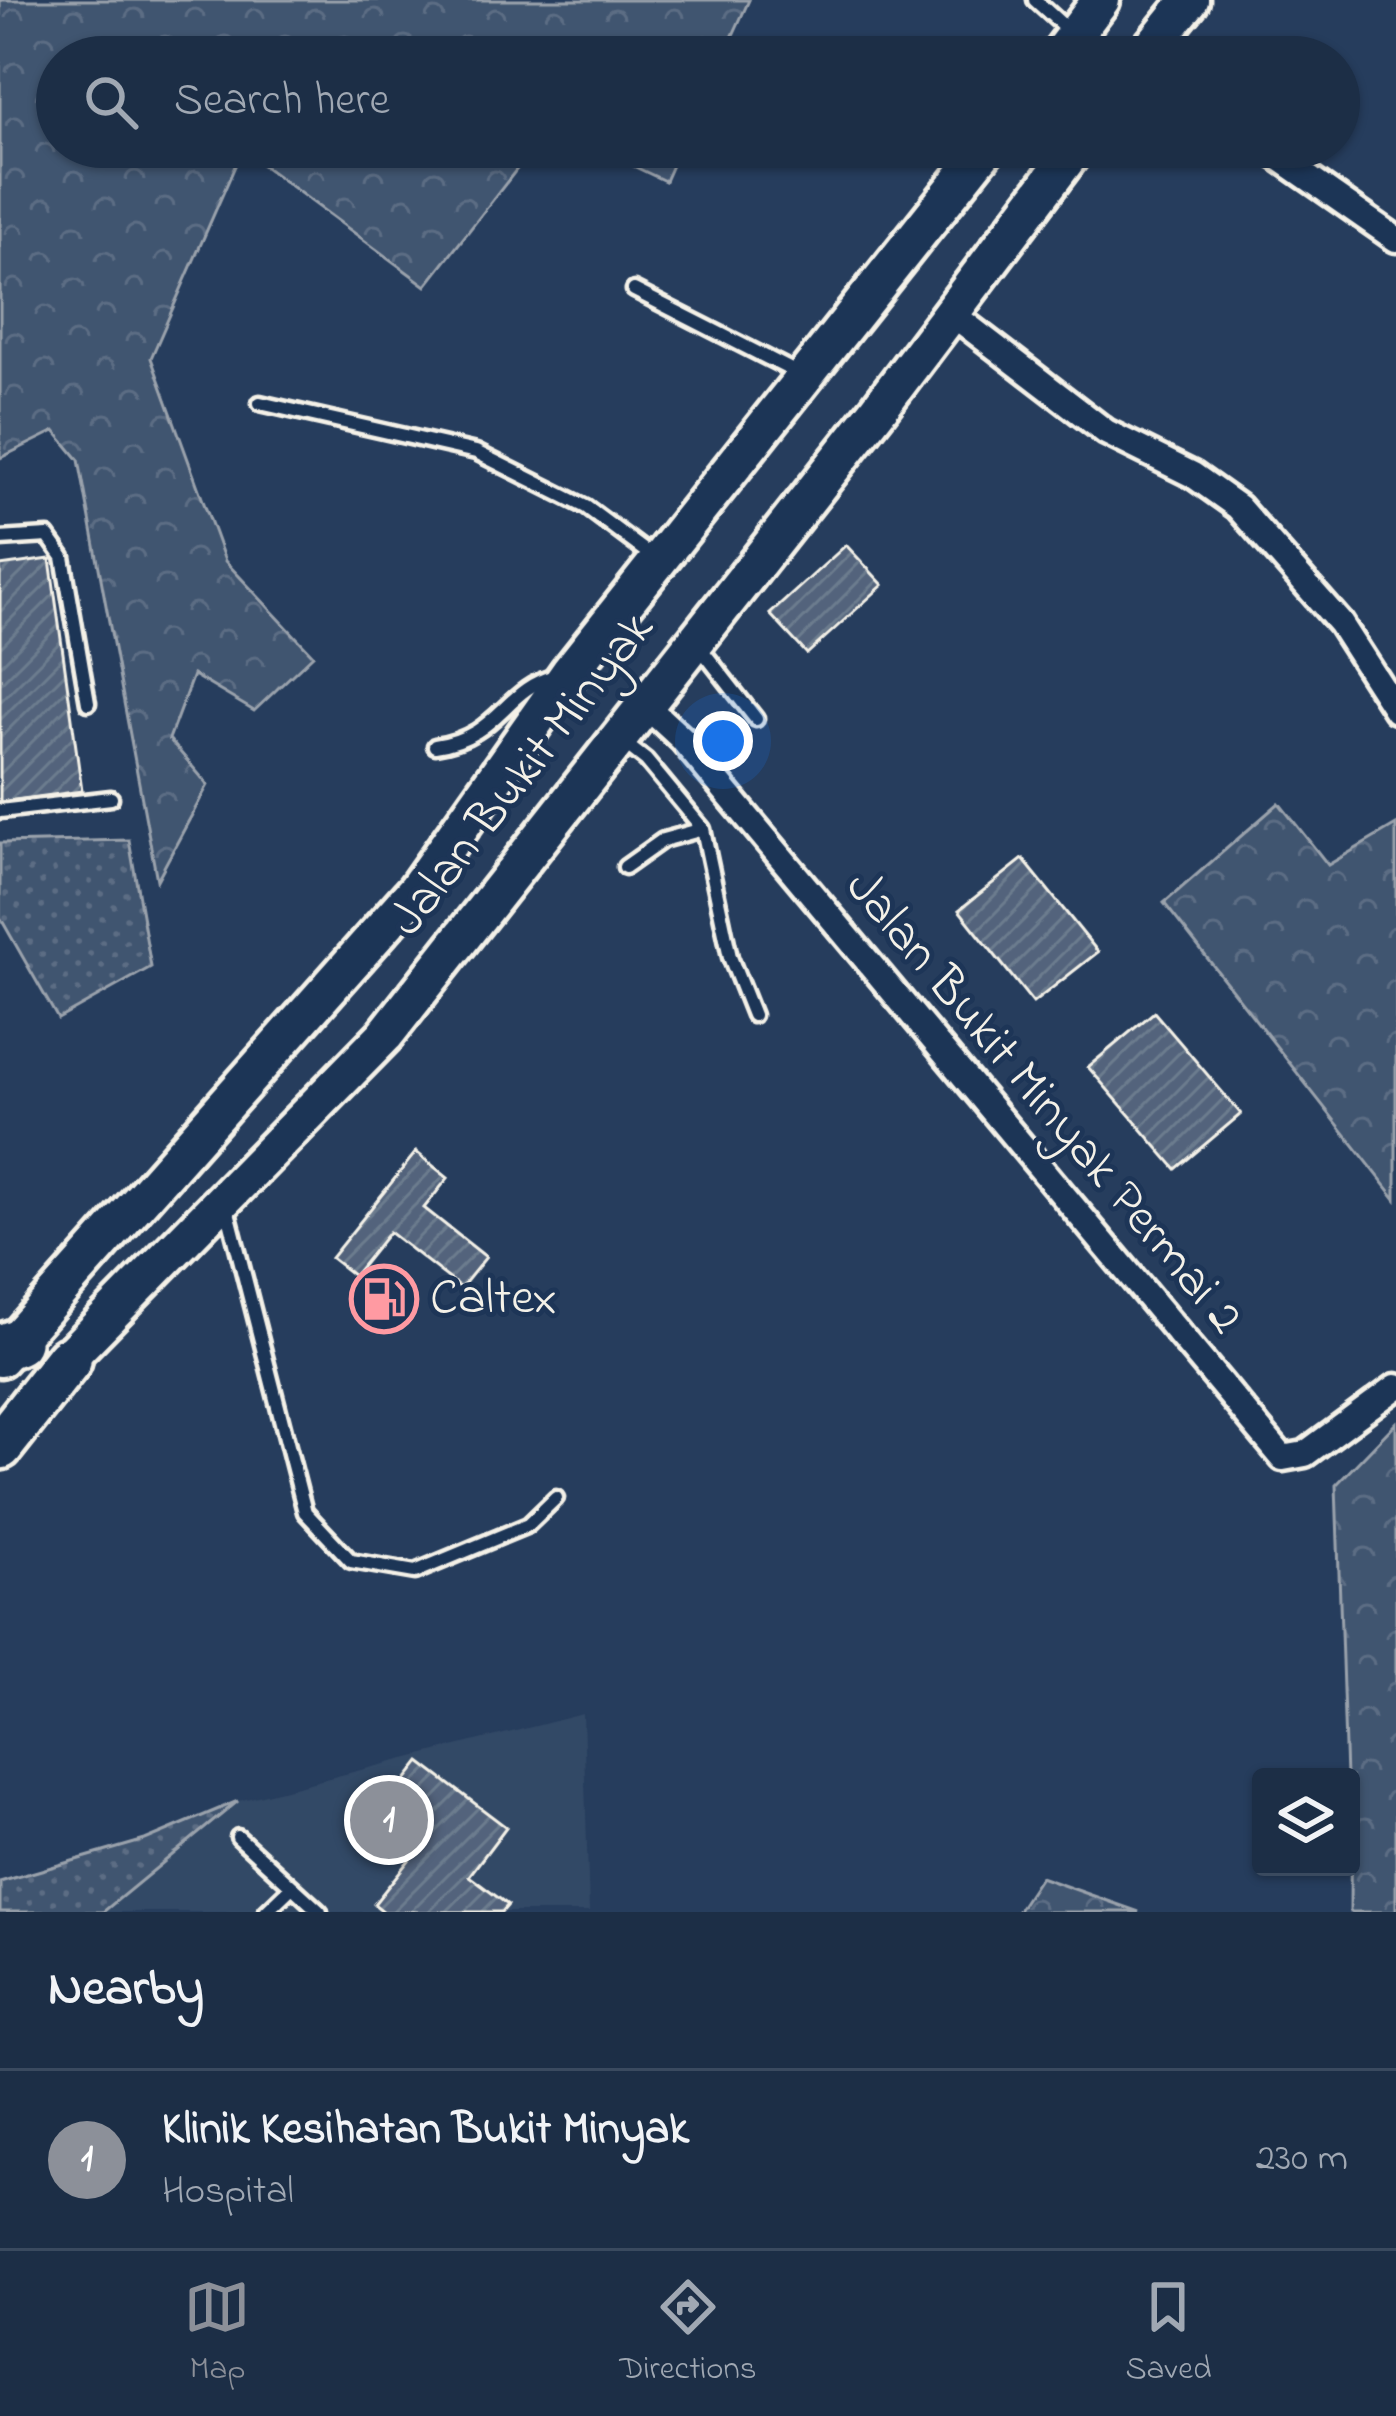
<!DOCTYPE html>
<html lang="en">
<head>
<meta charset="utf-8">
<style>
	:root { --surface:#1c2e46; --page:#25364d; --text:#f1f3f6; --muted:#a0a8b3; --line:#3a4a5f; --accent:#8c9099 }
	body { margin:0; font-family:"Indie Flower",sans-serif; background:var(--page); color:var(--text) }
	.controls { position:absolute; right:36px; bottom:36px; display:grid; overflow:hidden; border-radius:12px; box-shadow:0 3px 9px #0004 }
	.controls button { width:108px; height:108px; display:grid; place-items:center; padding:0; border:0; border-bottom:3px solid var(--line); background:var(--surface); color:var(--text); font:60px sans-serif }
	.you { position:absolute; left:723px; top:741px; width:42px; height:42px; margin:-30px; border:9px solid #fff; border-radius:50%; background:#1a73e8; box-shadow:0 0 0 18px #1a73e833 }
	.badge { display:grid; place-items:center; width:78px; height:78px; border-radius:50%; background:var(--accent); color:#fff; font-size:39px; font-weight:700 }
	.pin { position:absolute; translate:-50% -50%; border:6px solid #fff; box-shadow:0 3px 12px #0006 }
	.list { margin:0; padding:0; list-style:none }
	h2 { display:flex; justify-content:space-between; align-items:center; height:156px; margin:0; padding:0 48px; font-size:51px }
	h2 small { font-size:39px; font-weight:400; color:var(--muted) }
	.list li { display:grid; grid-template-columns:78px 1fr auto; gap:36px; align-items:center; box-sizing:border-box; height:180px; padding:0 48px; border-top:3px solid var(--line) }
	.list b { display:block; font-size:45px; white-space:nowrap }
	.list p { margin:0; font-size:39px; white-space:nowrap; color:var(--muted) }
	.list em { font-size:39px; font-style:normal; color:var(--muted) }
	.icon { flex:none; width:66px; height:66px; fill:none; stroke:currentColor; stroke-width:2; stroke-linecap:round; stroke-linejoin:round }
	.map { position:relative; flex:none; width:1396px; height:1912px; overflow:hidden }
	.search { position:absolute; background:var(--surface); box-shadow:0 3px 9px #0004; left:36px; right:36px; top:36px; height:132px; display:flex; align-items:center; gap:30px; box-sizing:border-box; padding:0 42px; border-radius:66px; color:var(--muted); font-size:45px }
	.sheet { height:336px; background:var(--surface) }
	nav { display:flex; justify-content:space-around; align-items:center; box-sizing:border-box; height:168px; border-top:3px solid var(--line); background:var(--surface); font-size:33px; color:var(--muted) }
	nav a { display:grid; justify-items:center; gap:6px }
	nav .on { color:var(--accent) }
	.map>svg:first-child { display:block }
</style>
</head>
<body>
<div class="map">
<svg width="1396" height="1912" viewBox="0 0 1396 1912">
	<defs>
		<pattern id="grass-dots" width="8" height="8" patternUnits="userSpaceOnUse" patternTransform="scale(3)"><rect width="8" height="8" fill="#40546f"/><path d="M2 2h.1M6 6h.1" fill="none" stroke="#5c6d84" stroke-width="1.8" stroke-linecap="round"/></pattern>
		<pattern id="forest-crowns" width="20" height="18" patternUnits="userSpaceOnUse" patternTransform="scale(3)"><rect width="20" height="18" fill="#40546f"/><path d="M2 6a3 3 0 1 1 6 0M12 15a3 3 0 1 1 6 0" fill="none" stroke="#5c6d84"/></pattern>
		<pattern id="building-hatch" width="6" height="6" patternUnits="userSpaceOnUse" patternTransform="scale(3)"><rect width="6" height="6" fill="#52647b"/><path d="M-1 1l2-2M0 6l6-6M5 7l2-2" fill="none" stroke="#6c7b8e"/></pattern>
	</defs>
	<rect width="100%" height="100%" fill="#263d5d"/>
	<filter id="ink" filterUnits="userSpaceOnUse"><feTurbulence type="fractalNoise" baseFrequency=".00833" numOctaves="2"/><feDisplacementMap in="SourceGraphic" scale="24" xChannelSelector="R" yChannelSelector="G"/><feConvolveMatrix kernelMatrix="1 2 1 2 8 2 1 2 1" color-interpolation-filters="sRGB"/></filter>
	<g filter="url(#ink)">
		<path fill="#334966" d="M583,1714L589,1912H0V1882L145,1840L238,1801Z"/>
		<path fill="url(#grass-dots)" stroke="#9aa2ac" stroke-width="3" d="M129,840L151,967L58,1019L0,917V843Z
			M238,1801L103,1912H0V1882L145,1840Z"/>
		<path fill="url(#forest-crowns)" stroke="#9aa2ac" stroke-width="3" d="M0,0H749L723,57H57V147H534L426,286L242,150L151,358L225,561L313,655L254,711L193,675L169,739L208,785L157,880L79,460L55,431L0,458Z
			M593,147H680L665,181Z
			M1279,803L1328,865L1396,825V1199L1164,903Z
			M1396,1423V1912H1350L1351,1777H1346L1336,1485Z
			M1040,1877L1139,1912H1017Z"/>
		<path fill="url(#building-hatch)" stroke="#f4f1e8" stroke-width="3" d="M846,545L883,585L807,654L770,614Z
			M50,559L82,791L0,802V566Z
			M1023,859L1098,952L1033,1003L959,910Z
			M1154,1012L1241,1114L1176,1169L1088,1067Z
			M416,1152L448,1178L424,1208L486,1257L461,1288L389,1232L354,1276L331,1258Z
			M420,1762L506,1827L469,1876L508,1905L502,1912H384L374,1904L421,1845L380,1813Z"/>
		<g fill="none" stroke-linecap="round" stroke-linejoin="round">
			<defs>
				<path id="lane" d="M1035,0L1069,31
					M634,290L799,374
					M260,403L476,452L586,507L657,560
					M0,539L48,536L63,557L88,703
					M698,645L756,719
					M623,742L646,760L703,829L730,957L753,1015
					M435,746C500,737 504,688 556,676
					M0,811L111,798
					M625,867L663,840L703,829
					M227,1208L305,1512L351,1561L415,1572L528,1525L556,1498
					M238,1837L320,1912
					M266,1912L292,1887"/>
				<path id="street" d="M1264,147L1396,239
					M951,313L1106,432L1193,475L1238,507L1340,623L1396,710
					M644,704L682,739L1283,1458L1305,1454L1396,1387"/>
				<path id="secondary" d="M1058,57L1101,0
					M1144,57L1190,0
					M0,1358L416,890L569,673L987,147
					M49,1377L385,1035L877,411L1076,147"/>
				<path id="highway" d="M0,1348L17,1342
					M0,1446L68,1360"/>
			</defs>
			<use href="#lane" stroke="#f4f1e8" stroke-width="21"/>
			<use href="#street" stroke="#f4f1e8" stroke-width="33"/>
			<use href="#secondary" stroke="#f4f1e8" stroke-width="45"/>
			<use href="#highway" stroke="#f4f1e8" stroke-width="54"/>
			<use href="#lane" stroke="#1d3557" stroke-width="12"/>
			<use href="#street" stroke="#1d3557" stroke-width="24"/>
			<use href="#secondary" stroke="#1d3557" stroke-width="36"/>
			<use href="#highway" stroke="#1d3557" stroke-width="45"/>
		</g>
	</g>
	<defs>
		<symbol id="fuel-ring" viewBox="-11 -11 22 22"><circle r="9.5" fill="#1d3557" stroke="#ff9aa2" stroke-width="1.5"/><path d="M-5.5-6h7V0h2V4h1.3V-2.5L3-4.5l.8-.8L6-3V5H2.5V1h-1V6h-7ZM-4.2-4.7v3.2H.2V-4.7Z" fill="#ff9aa2"/></symbol>
	</defs>
	<g fill-rule="evenodd">
		<use href="#fuel-ring" x="346" y="1261" width="76" height="76"/>
	</g>
	<g text-anchor="middle" dominant-baseline="central" stroke-width="10" stroke-linejoin="round" paint-order="stroke">
		<g font-size="51" fill="#f4f1e8" stroke="#1d3557">
			<text transform="translate(523 775) rotate(-52)">Jalan Bukit Minyak</text>
			<text transform="translate(1043 1103) rotate(50)">Jalan Bukit Minyak Permai 2</text>
		</g>
		<g font-size="51" fill="#f4f1e8" stroke="#1d3557" text-anchor="start">
			<text x="430" y="1299">Caltex</text>
		</g>
	</g>
</svg>
<div class="controls">
<button><svg class="icon" aria-label="layers" viewBox="0 0 24 24"><path d="M12 4l9 5-9 5-9-5zM3 14l9 5 9-5"/></svg></button>
</div>
<div class="you"></div>
<div class="pin badge" style="left:389px;top:1820px">1</div>
<div class="search"><svg class="icon" aria-label="search" viewBox="0 0 24 24"><circle cx="10" cy="10" r="6"/><path d="M15 15l6 6"/></svg>Search here</div>
</div>
<section class="sheet">
<h2>Nearby<small></small></h2>
<ul class="list">
<li><span class="badge">1</span><div><b>Klinik Kesihatan Bukit Minyak</b><p>Hospital</p></div><em>230 m</em></li>
</ul>
</section>
<nav>
<a class="on"><svg class="icon" aria-label="map" viewBox="0 0 24 24"><path d="M3 6l6-2 6 2 6-2v14l-6 2-6-2-6 2zM9 4v14M15 6v14"/></svg>Map</a>
<a><svg class="icon" aria-label="directions" viewBox="0 0 24 24"><path d="M12 3l9 9-9 9-9-9zM9 14v-3h6M13 9l2 2-2 2"/></svg>Directions</a>
<a><svg class="icon" aria-label="saved" viewBox="0 0 24 24"><path d="M7 4h10v16l-5-4-5 4z"/></svg>Saved</a>
</nav>
</body>
</html>
